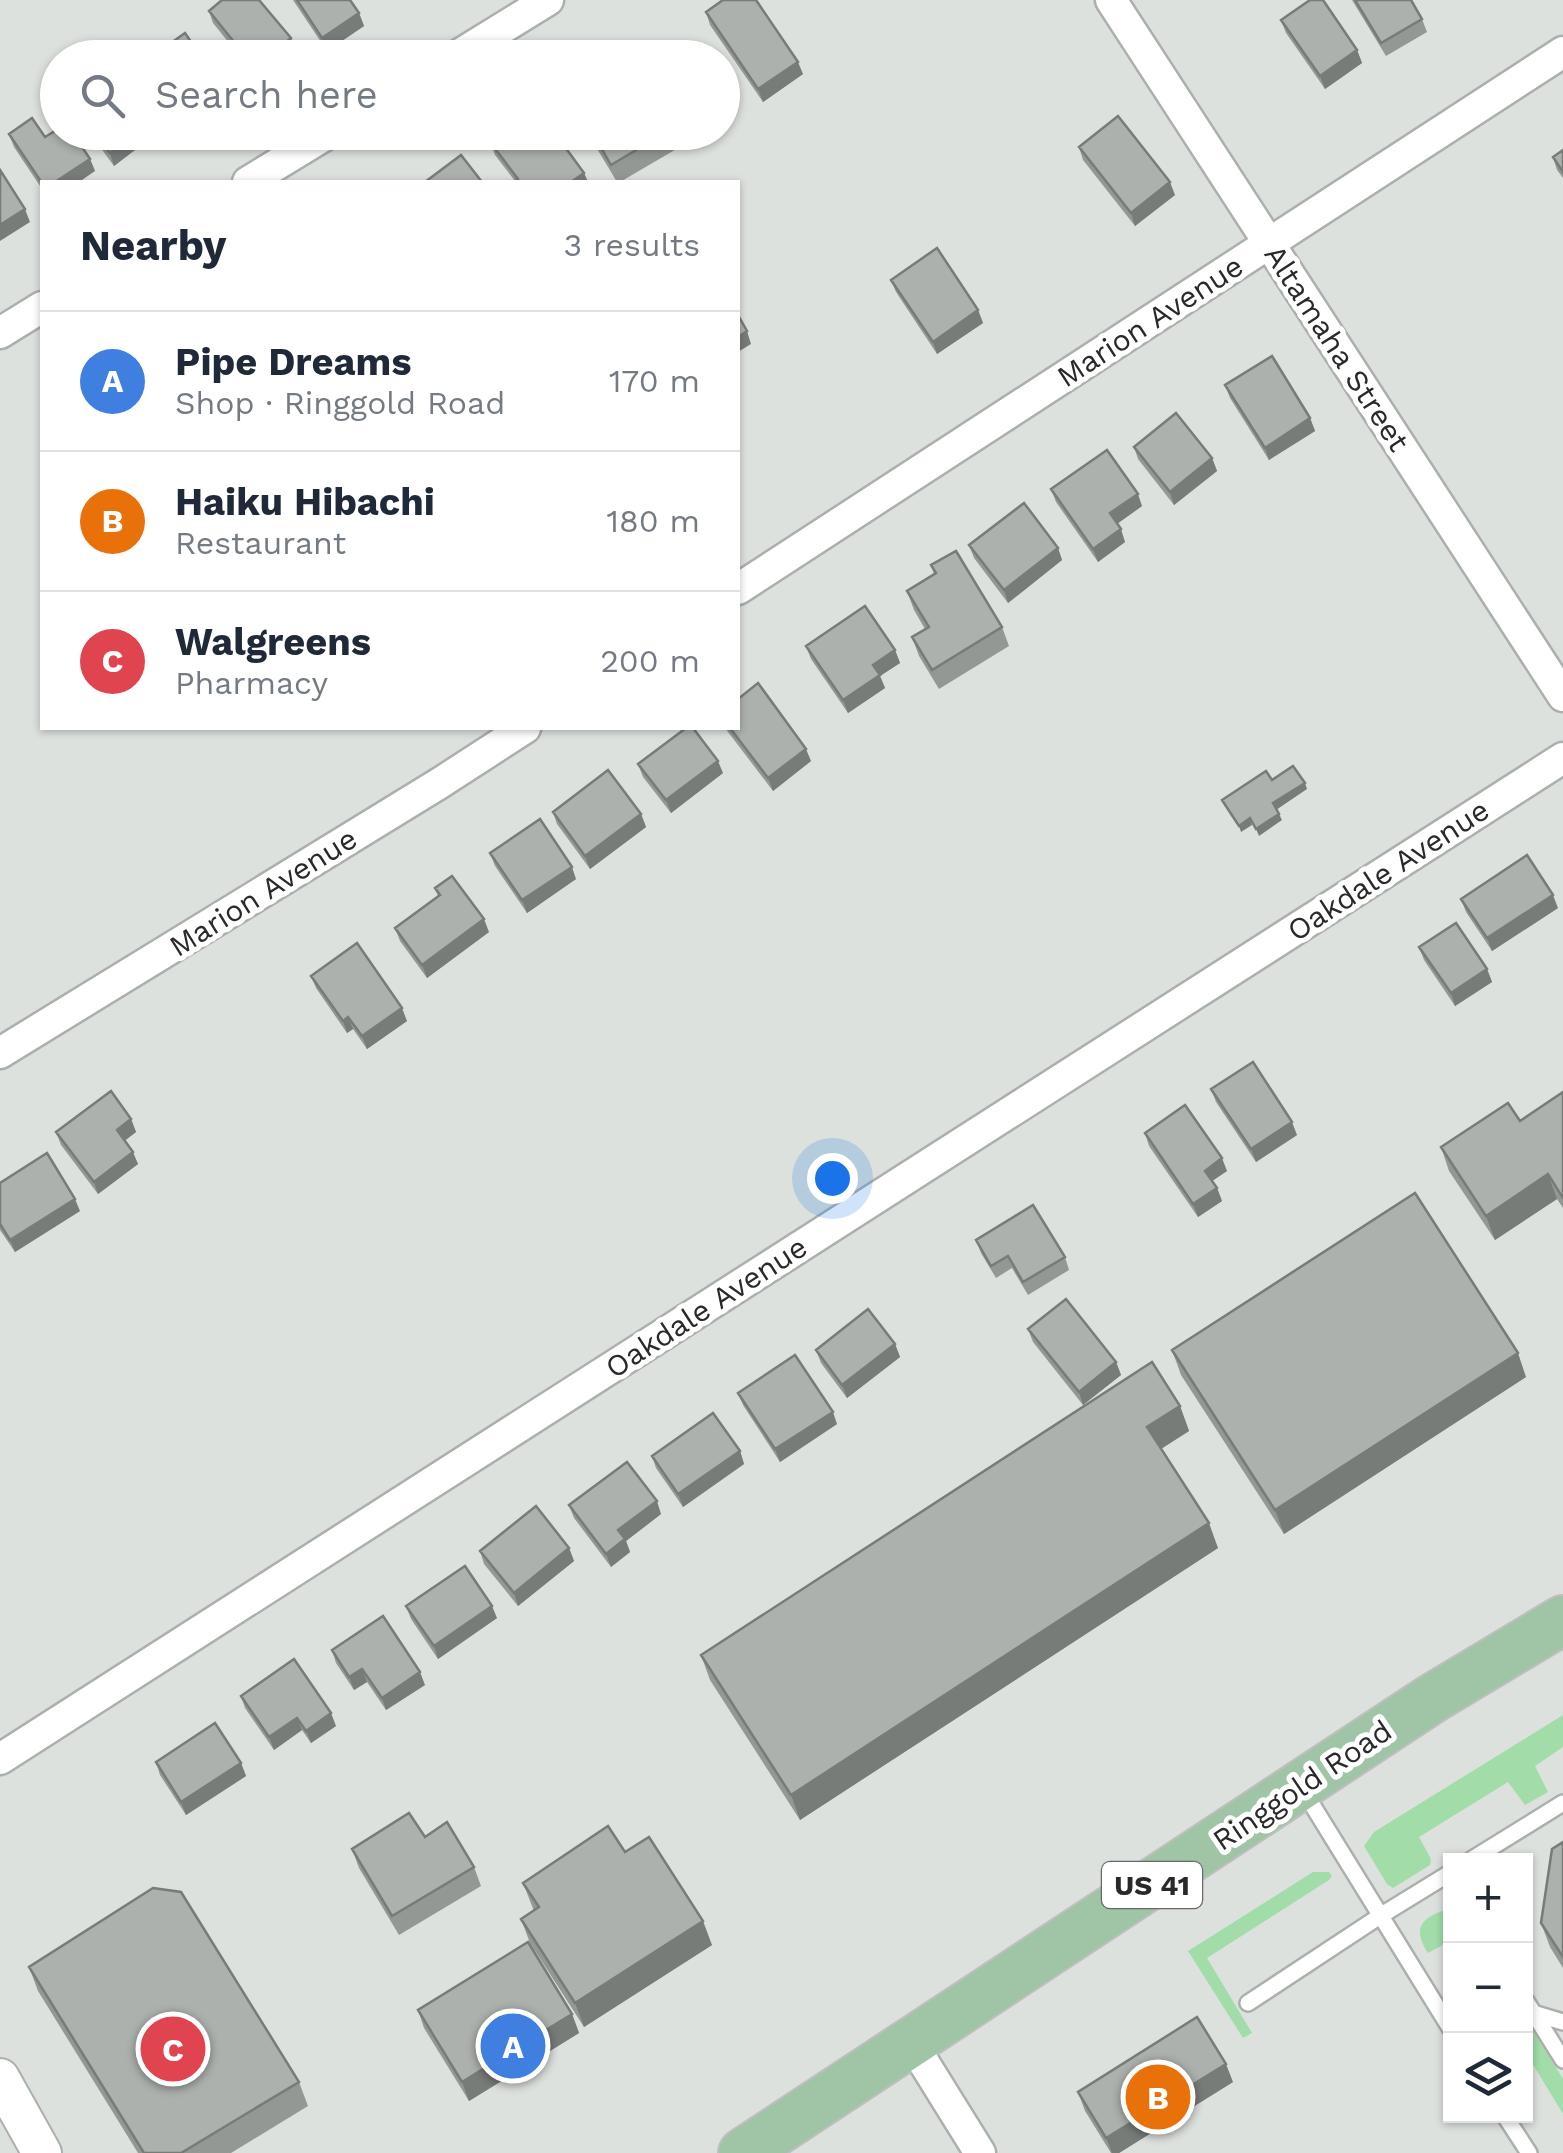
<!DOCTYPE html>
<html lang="en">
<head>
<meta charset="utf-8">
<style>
	:root { --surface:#fff; --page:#f6f6f7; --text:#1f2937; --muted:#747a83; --line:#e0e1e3; --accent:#c83f79 }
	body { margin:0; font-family:"Work Sans",sans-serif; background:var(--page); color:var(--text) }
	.controls { position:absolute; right:30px; bottom:30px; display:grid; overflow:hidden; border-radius:0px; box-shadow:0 2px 8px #0004 }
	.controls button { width:90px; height:90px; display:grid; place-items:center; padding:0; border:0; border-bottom:2px solid var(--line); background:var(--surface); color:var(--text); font:50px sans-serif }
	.you { position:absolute; left:832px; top:1178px; width:35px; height:35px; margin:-25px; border:8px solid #fff; border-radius:50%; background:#1a73e8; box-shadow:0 0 0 15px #1a73e833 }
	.badge { display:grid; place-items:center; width:65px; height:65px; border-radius:50%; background:var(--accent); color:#fff; font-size:32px; font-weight:700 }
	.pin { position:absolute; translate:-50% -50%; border:5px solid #fff; box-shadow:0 2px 10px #0006 }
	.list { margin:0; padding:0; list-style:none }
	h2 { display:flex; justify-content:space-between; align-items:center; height:130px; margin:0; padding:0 40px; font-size:42px }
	h2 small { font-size:32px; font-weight:400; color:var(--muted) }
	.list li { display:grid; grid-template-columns:65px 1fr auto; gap:30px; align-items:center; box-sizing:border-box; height:140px; padding:0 40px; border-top:2px solid var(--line) }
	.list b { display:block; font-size:38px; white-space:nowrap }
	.list p { margin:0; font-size:32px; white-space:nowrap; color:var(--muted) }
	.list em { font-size:32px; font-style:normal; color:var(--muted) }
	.icon { flex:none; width:55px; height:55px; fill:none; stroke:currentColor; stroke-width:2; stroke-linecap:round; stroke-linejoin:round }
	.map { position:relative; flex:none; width:1563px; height:2153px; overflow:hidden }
	.search { position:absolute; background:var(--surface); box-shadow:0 2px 8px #0004; left:40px; top:40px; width:700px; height:110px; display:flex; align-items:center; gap:25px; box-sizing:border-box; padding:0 35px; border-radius:55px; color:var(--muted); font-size:38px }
	.panel { position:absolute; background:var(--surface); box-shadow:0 2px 8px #0004; left:40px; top:180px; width:700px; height:550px; border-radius:0px }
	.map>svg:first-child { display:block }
</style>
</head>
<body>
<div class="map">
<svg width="1563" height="2153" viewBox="0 0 1563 2153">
	<rect width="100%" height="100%" fill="#dde1dd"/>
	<path fill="#a1dca9" d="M1563,1715V1747L1535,1766L1548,1792L1525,1805L1508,1782L1419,1837L1431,1859L1430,1865L1393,1888L1387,1884L1364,1846L1374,1832Z
		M1313,1872H1329L1332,1876L1329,1880L1207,1958L1252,2033L1243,2038L1188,1951Z
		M1442,1911H1450V1941L1428,1953C1414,1931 1418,1920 1442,1911Z
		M1526,2019L1563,2079V2114L1526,2053Z"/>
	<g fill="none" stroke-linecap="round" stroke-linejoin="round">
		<defs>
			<path id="service" d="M1303,1790L1450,2028
				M1471,1860L1563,1803
				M1526,2001L1563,2060
				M1248,2003L1380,1916L1450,1873
				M1533,2013L1563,2022
				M1505,2116L1529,2153"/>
			<path id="minor" d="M1111,0L1563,696
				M454,58L548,0
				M248,182L330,132
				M0,333L42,307
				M738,589L1563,52
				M0,1053L440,783L525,728
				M0,1759L1563,758
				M911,2042L980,2153"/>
			<path id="tertiary" d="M0,2078L42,2153"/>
			<path id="primary" d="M743,2153L1433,1698L1563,1620"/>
		</defs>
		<use href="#service" stroke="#acb0ac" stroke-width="20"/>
		<use href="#minor" stroke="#acb0ac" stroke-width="35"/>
		<use href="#tertiary" stroke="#acb0ac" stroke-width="42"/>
		<use href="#primary" stroke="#bebfbe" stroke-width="52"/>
		<use href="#service" stroke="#fff" stroke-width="15"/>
		<use href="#minor" stroke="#fff" stroke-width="30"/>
		<use href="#tertiary" stroke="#fff" stroke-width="38"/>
		<use href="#primary" stroke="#a0c5a6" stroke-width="48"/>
	</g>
	<path fill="#949895" d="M293,0H350L359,13L364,26L327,51Z
		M1352,0H1411L1422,19L1427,32L1386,56Z
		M209,11L291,38L295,51L288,58H241L213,23Z
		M706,12L803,74L763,102L710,25Z
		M1281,20L1357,50L1362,63L1325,89L1286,33Z
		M89,132H157V133L114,166Z
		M587,132H681L685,144L620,182H617Z
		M9,134L45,137L90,159L95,171L42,182V189L14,147Z
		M490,142L584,173L588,182H513L515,181L495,155Z
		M1079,147L1175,195L1135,226L1083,160Z
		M1563,150V178L1557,170L1553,157Z
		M891,280L978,310L983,323L937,354L896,292Z
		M1225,385L1310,418L1315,431L1269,460L1230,398Z
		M1134,447L1212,458L1217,471L1174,505L1138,459Z
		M1051,489L1142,506L1117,524L1125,542L1098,562L1056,502Z
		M969,545L1058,548L1062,560L1008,603L974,558Z
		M931,565L1002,627L1009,646L939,689L919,656L912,637L925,629L914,610L907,591L934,574Z
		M806,646L895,650L900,663L880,676L885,688L848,713L811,659Z
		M725,728H738L811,761L773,791Z
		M638,764L723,773L671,813L643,777Z
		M553,812L641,814L646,827L590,869L557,824Z
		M490,853L576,879L527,913L495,866Z
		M435,888L489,932L427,978L400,941L395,928L438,896Z
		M1461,899L1558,908L1492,951L1466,912Z
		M1419,947L1487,969L1492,982L1455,1006L1424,960Z
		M311,976L407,1021L367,1049L353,1029L347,1033L316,988Z
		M1211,1089L1297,1135L1256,1162L1216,1102Z
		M1563,1092V1208L1557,1199L1495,1240L1449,1171L1441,1147L1520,1121Z
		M131,1119L136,1132L125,1140L138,1164L98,1194L61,1145L56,1132Z
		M1145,1133L1227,1171L1212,1181L1217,1188L1222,1201L1198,1217L1149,1146Z
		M0,1183L80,1211L15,1252L0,1230Z
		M976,1240L1065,1257L1069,1270L1028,1295L1012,1268L996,1278L981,1253Z
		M1028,1329L1116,1362L1121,1375L1083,1405L1033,1342Z
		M895,1344L900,1357L847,1398L821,1363L816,1350Z
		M1172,1350L1526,1377L1284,1534L1181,1375Z
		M738,1393L837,1424L780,1462L743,1405Z
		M1180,1406L1189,1431L1161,1449L1218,1548L800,1820L710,1680L701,1655Z
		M740,1451L744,1464L683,1507L656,1468L652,1456Z
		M569,1505L661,1514L626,1541L630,1552L611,1567L574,1518Z
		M569,1548L574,1561L518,1606L484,1564L480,1551Z
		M406,1606L497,1618L438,1659L411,1619Z
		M332,1650L425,1685L386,1710L367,1682L354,1690L336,1663Z
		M241,1696L336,1726L311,1743L302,1730L274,1750L245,1708Z
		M156,1762L241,1763L246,1776L186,1815L160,1775Z
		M425,1837L474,1867L481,1886L399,1935L359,1868L352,1849Z
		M1563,1842V1968L1550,1947L1541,1923Z
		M625,1852L712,1945L584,2027L530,1943L521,1919L534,1911L523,1883Z
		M29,1967L299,2082L308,2106L231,2153H138L38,1991Z
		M418,2010L572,2014L579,2033L469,2101L424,2028Z
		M1233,2082L1119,2153H1111L1085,2111L1078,2092Z"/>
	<path fill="#787c79" d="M359,13L364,26L327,51L322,38Z
		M291,38L295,51L288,58H267Z
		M1357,50L1362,63L1325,89L1320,76Z
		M798,62L803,74L763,102L758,89Z
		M137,132L157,133L114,166L110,153Z
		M90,159L95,171L79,182H55Z
		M584,173L588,182H571Z
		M1170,182L1175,195L1135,226L1131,213Z
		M25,209L30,222L0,241V225Z
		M978,310L983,323L937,354L933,342Z
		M747,331L751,344L738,352V337Z
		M1310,418L1315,431L1269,460L1265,448Z
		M1212,458L1217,471L1174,505L1170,492Z
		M1138,494L1142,506L1114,526L1110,513Z
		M1121,529L1125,542L1098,562L1093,549Z
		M1058,548L1062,560L1008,603L1004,590Z
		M895,650L900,663L880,676L885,688L848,713L843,700L873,665Z
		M806,749L811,761L773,791L768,778Z
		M718,761L723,773L671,813L666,800Z
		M1305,783L1307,789L1276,810L1273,803Z
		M641,814L646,827L590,869L585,856Z
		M1279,814L1282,820L1259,836L1256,829Z
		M1250,818L1252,825L1241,832L1239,826Z
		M572,867L576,879L527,913L522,900Z
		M1553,895L1558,908L1492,951L1487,938Z
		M484,919L489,932L427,978L422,965Z
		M1487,969L1492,982L1455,1006L1451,993Z
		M402,1008L407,1021L367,1049L362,1036Z
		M348,1017L353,1029L347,1033L343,1021Z
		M131,1119L136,1132L122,1143L117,1130Z
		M1292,1122L1297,1135L1256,1162L1251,1149Z
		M133,1152L138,1164L98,1194L94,1182Z
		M1222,1158L1227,1171L1209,1183L1205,1171Z
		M1548,1174L1557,1199L1495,1240L1486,1216Z
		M1217,1188L1222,1201L1198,1217L1193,1204Z
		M75,1199L80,1211L15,1252L10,1240Z
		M895,1344L900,1357L847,1398L842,1385Z
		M1518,1353L1526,1377L1284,1534L1275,1510Z
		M1116,1362L1121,1375L1083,1405L1079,1392Z
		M1180,1406L1189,1431L1156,1452L1147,1427Z
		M833,1412L837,1424L780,1462L775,1449Z
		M740,1451L744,1464L683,1507L678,1494Z
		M657,1501L661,1514L626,1541L630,1552L611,1567L606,1554L618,1530Z
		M1209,1523L1218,1548L800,1820L791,1795Z
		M569,1548L574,1561L518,1606L514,1593Z
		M492,1606L497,1618L438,1659L434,1646Z
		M362,1669L367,1682L354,1690L349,1677Z
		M420,1672L425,1685L386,1710L382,1698Z
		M331,1713L336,1726L311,1743L306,1731Z
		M297,1718L302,1730L274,1750L269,1737Z
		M241,1763L246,1776L186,1815L181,1802Z
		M703,1921L712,1945L584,2027L575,2003Z
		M572,2014L579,2033L469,2101L462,2082Z
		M1226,2064L1233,2082L1119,2153H1112L1106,2138Z"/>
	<path fill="#acb1ad" stroke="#787c79" stroke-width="2.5" d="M222,0H259L291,38L267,58H247L209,11Z
		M297,0H350L359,13L322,38Z
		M723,0H756L798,62L758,89L706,12Z
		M1310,0H1323L1357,50L1320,76L1281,20Z
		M1355,0H1411L1422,19L1381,43Z
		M185,33L202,58H150Z
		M632,48L638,58H616Z
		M1118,116L1170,182L1131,213L1079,147Z
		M32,118L45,137L58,129V132H72L90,159L55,182L42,183L9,134Z
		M94,132H137L110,153Z
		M503,132H554L584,173L571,182H513L518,179L490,142Z
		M592,132H666L611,165Z
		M1563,150V172L1553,157Z
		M461,155L482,182H425Z
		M0,170L25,209L0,225Z
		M937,248L978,310L933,342L891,280Z
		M738,315L747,331L738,337Z
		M1272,356L1310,418L1265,448L1225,385Z
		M1176,413L1212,458L1170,492L1134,447Z
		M1107,450L1138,494L1110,513L1121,529L1093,549L1051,489Z
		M1024,503L1058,548L1004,590L969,545Z
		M956,551L1002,627L932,670L912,637L929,627L907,591L936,573L931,565Z
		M865,606L895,650L873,665L880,675L843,700L806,646Z
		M758,683L806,749L768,778L730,728H738V699Z
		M686,728H693L718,761L666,800L638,764Z
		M1293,766L1305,783L1273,803L1279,814L1256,829L1250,818L1239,826L1222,800L1266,771L1272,780Z
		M608,770L641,814L585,856L553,812Z
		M540,819L572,867L522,900L490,853Z
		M1527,855L1553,895L1487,938L1461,899Z
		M452,876L484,919L422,965L395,928L440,895L435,888Z
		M1456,923L1487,969L1451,993L1419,947Z
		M357,943L402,1008L362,1036L348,1017L343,1021L311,976Z
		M1253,1062L1292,1122L1251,1149L1211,1089Z
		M111,1091L131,1119L117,1130L133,1152L94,1182L56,1132Z
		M1563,1092V1198L1548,1174L1486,1216L1441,1147L1508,1103L1520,1121Z
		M1185,1105L1222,1158L1205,1171L1217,1188L1193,1204L1145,1133Z
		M47,1153L75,1199L10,1240L0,1224V1183Z
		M1415,1193L1518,1353L1275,1510L1172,1350Z
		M1033,1205L1065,1257L1023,1282L1008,1256L991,1266L976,1240Z
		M1066,1299L1116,1362L1079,1392L1028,1329Z
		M868,1309L895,1344L842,1385L816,1350Z
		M795,1355L833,1412L775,1449L738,1393Z
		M1152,1362L1180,1406L1147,1427L1209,1523L791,1795L701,1655Z
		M713,1413L740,1451L678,1494L652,1456Z
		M627,1462L657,1501L618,1530L625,1539L606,1554L569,1505Z
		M536,1506L569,1548L514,1593L480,1551Z
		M465,1566L492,1606L434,1646L406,1606Z
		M383,1616L420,1672L382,1698L362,1669L349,1677L332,1650Z
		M294,1659L331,1713L306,1731L297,1718L269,1737L241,1696Z
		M215,1723L241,1763L181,1802L156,1762Z
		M409,1813L425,1837L447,1822L474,1867L392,1916L352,1849Z
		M608,1826L625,1852L649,1837L703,1921L575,2003L521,1919L539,1907L523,1883Z
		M1563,1842V1957L1541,1923L1552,1849Z
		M153,1888L181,1892L299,2082L181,2153H144L29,1967Z
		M528,1942L572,2014L462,2082L418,2010Z
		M1197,2017L1226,2064L1106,2138L1078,2092Z"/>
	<g text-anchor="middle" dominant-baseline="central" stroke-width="10" stroke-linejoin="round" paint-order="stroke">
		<rect fill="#fff" stroke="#686968" stroke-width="2.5" x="1102" y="1862" width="100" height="46" rx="8"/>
		<g font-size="28" font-weight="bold" fill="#282928">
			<text x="1152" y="1885">US 41</text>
		</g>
		<g font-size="30" fill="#282928" stroke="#fff">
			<text transform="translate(1150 321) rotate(-33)">Marion Avenue</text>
			<text transform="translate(1337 348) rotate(57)">Altamaha Street</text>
			<text transform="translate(1388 870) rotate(-33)">Oakdale Avenue</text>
			<text transform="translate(263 892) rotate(-32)">Marion Avenue</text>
			<text transform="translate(706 1307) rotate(-33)">Oakdale Avenue</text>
			<text transform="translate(1302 1785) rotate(-34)">Ringgold Road</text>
		</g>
	</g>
</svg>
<div class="controls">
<button>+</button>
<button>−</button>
<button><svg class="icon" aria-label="layers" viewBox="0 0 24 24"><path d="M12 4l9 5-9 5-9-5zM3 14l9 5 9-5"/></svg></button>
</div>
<div class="you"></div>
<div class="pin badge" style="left:513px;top:2046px;background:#3f7fe0">A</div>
<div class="pin badge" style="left:1158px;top:2097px;background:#e8710a">B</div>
<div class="pin badge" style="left:173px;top:2049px;background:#e0444e">C</div>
<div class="search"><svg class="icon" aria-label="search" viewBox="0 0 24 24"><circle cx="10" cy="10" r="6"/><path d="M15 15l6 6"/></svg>Search here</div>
<section class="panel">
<h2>Nearby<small>3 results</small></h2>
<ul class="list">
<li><span class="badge" style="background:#3f7fe0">A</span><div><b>Pipe Dreams</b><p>Shop · Ringgold Road</p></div><em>170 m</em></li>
<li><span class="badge" style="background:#e8710a">B</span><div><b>Haiku Hibachi</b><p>Restaurant</p></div><em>180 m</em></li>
<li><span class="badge" style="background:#e0444e">C</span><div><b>Walgreens</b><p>Pharmacy</p></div><em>200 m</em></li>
</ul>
</section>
</div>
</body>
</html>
